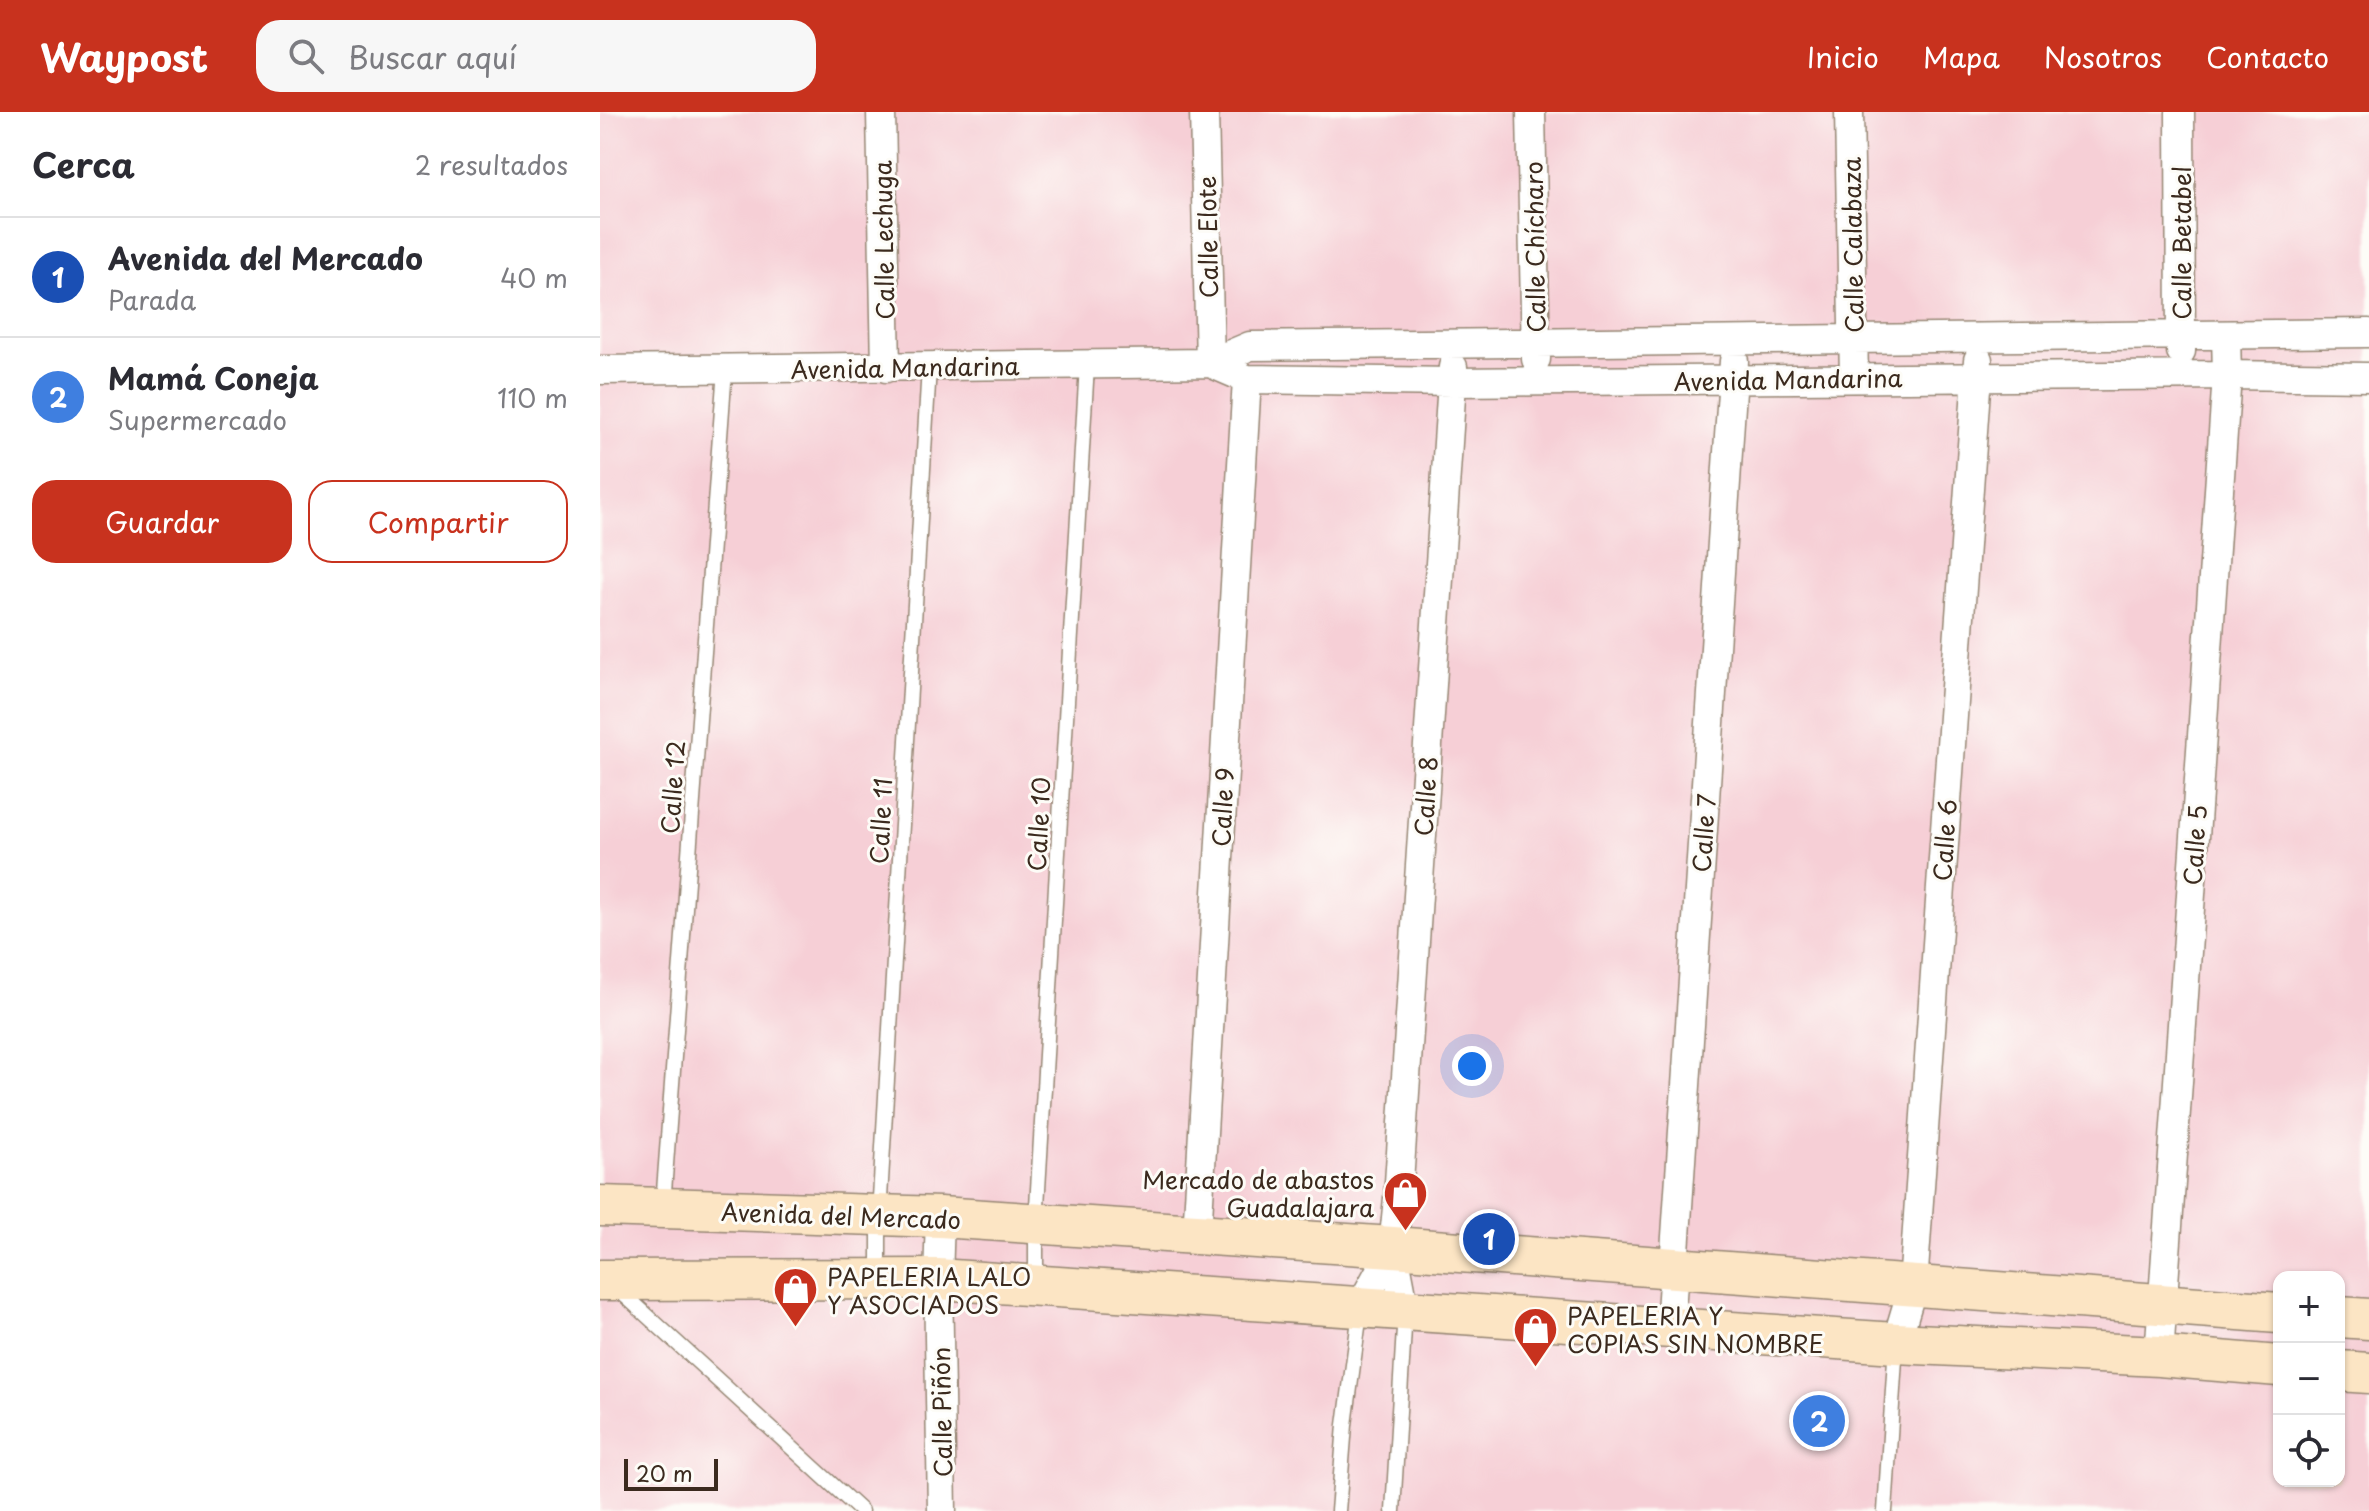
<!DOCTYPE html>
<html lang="es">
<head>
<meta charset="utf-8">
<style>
	:root { --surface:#fff; --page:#f7f7f7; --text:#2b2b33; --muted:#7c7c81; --line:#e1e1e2; --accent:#c8321e }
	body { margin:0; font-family:"Playpen Sans",sans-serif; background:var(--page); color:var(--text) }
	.controls { position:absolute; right:24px; bottom:24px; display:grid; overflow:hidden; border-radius:16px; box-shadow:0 2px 6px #0004 }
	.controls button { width:72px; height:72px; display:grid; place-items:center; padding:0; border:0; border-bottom:2px solid var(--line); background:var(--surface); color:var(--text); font:40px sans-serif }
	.scale { position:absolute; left:24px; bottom:20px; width:94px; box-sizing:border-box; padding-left:8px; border:4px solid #3b2a1e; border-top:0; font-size:22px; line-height:28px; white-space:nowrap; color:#3b2a1e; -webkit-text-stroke:6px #fdfcf7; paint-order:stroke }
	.you { position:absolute; left:872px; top:954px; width:28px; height:28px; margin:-20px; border:6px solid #fff; border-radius:50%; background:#1a73e8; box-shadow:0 0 0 12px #1a73e833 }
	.badge { display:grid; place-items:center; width:52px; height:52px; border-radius:50%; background:var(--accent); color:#fff; font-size:26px; font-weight:700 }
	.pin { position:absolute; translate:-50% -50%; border:4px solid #fff; box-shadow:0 2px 8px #0006 }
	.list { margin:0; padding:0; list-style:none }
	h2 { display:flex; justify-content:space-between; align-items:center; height:104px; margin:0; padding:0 32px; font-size:34px }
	h2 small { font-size:26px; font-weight:400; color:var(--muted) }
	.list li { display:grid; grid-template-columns:52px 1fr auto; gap:24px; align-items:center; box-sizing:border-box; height:120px; padding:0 32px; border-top:2px solid var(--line) }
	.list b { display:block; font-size:30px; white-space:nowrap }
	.list p { margin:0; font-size:26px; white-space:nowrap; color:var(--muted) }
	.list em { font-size:26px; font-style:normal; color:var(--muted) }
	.actions { display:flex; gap:16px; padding:24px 32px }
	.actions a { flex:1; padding:18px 0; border:2px solid var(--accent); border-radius:24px; text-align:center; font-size:28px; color:var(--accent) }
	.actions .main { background:var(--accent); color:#fff }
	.icon { flex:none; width:44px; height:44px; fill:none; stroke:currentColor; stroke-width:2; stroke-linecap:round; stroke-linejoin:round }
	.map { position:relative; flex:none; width:1769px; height:1399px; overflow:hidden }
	header { display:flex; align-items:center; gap:48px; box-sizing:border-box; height:112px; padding:0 40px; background:var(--accent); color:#fff }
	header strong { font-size:38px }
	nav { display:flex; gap:44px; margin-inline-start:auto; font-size:28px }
	.search { width:560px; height:72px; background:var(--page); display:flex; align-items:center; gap:20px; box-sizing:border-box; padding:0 28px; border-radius:24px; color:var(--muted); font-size:30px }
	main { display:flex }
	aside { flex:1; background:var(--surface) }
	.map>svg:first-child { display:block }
</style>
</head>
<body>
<header>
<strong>Waypost</strong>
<div class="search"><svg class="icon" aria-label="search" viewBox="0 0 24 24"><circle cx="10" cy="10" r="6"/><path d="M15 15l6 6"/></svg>Buscar aquí</div>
<nav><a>Inicio</a><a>Mapa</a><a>Nosotros</a><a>Contacto</a></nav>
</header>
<main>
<aside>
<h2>Cerca<small>2 resultados</small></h2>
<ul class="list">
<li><span class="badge" style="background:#1a4fb4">1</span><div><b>Avenida del Mercado</b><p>Parada</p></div><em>40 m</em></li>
<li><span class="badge" style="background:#3f7fe0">2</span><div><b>Mamá Coneja</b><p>Supermercado</p></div><em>110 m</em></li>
</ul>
<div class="actions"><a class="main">Guardar</a><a>Compartir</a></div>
</aside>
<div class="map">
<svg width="1769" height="1399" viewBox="0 0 1769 1399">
	<rect width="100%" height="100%" fill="#fdfcf7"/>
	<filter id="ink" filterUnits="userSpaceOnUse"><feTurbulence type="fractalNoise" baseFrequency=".0125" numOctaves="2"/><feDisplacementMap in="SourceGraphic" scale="16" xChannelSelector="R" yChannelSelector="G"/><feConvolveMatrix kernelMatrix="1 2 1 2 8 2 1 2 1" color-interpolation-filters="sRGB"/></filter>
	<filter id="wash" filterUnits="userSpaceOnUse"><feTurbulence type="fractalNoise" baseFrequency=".006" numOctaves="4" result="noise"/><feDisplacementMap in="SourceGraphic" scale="32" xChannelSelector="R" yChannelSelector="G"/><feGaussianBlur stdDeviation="1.8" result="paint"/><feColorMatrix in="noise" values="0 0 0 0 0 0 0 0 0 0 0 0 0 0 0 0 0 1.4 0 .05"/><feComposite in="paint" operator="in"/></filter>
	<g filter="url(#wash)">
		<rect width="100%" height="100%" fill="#f2e3c8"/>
		<path fill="#f6cfd6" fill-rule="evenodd" d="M0,0H1769V1399H0ZM1679,1165H1739V1369H1679Z"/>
	</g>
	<g filter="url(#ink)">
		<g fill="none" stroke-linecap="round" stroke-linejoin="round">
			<defs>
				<path id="lane" d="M63,1093L125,257
					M279,1165V1103L329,255
					M436,1169V1111L487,253
					M18,1177L261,1399
					M738,1399L745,1313L760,1200
					M793,1399L805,1200
					M1285,1399L1296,1232"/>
				<path id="street" d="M281,0L286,256
					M604,0L610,251
					M931,0L936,247
					M1249,0L1254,266
					M1580,0L1581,239
					M610,251L647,267L854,270L1627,263L1769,265
					M0,258L610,251L650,234L1769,221
					M340,1105L338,1167L342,1399
					M597,1123L647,267
					M793,1135L805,1198
					M760,1195L793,1135L798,1086L853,255
					M1070,1215L1134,249
					M1296,1231L1313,1174L1378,248
					M1559,1244L1627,263L1626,223"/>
				<path id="secondary" d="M0,1094L340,1105L793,1135L1679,1201
					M0,1168L338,1167L1296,1231L1559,1244L1679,1254
					M1739,1205L1769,1207
					M1739,1259L1769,1261"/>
			</defs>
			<use href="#lane" stroke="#968673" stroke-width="17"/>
			<use href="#street" stroke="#968673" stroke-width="31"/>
			<use href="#secondary" stroke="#968673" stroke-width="43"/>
			<use href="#lane" stroke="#fff" stroke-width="14"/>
			<use href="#street" stroke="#fff" stroke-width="28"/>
			<use href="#secondary" stroke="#fce5c4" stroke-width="40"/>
		</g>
	</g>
	<defs>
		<symbol id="shop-pin" viewBox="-11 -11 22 30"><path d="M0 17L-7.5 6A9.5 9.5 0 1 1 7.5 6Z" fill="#c8321e" stroke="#fdfcf7"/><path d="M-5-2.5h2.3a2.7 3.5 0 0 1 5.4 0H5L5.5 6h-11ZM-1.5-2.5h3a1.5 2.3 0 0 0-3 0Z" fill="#fff"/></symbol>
	</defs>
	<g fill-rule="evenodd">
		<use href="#shop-pin" x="780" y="1056" width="51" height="69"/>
		<use href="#shop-pin" x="170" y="1152" width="51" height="69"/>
		<use href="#shop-pin" x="910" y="1192" width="51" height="69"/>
	</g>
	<g text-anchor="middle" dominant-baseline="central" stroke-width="6" stroke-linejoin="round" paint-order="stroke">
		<g font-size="24" fill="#3b2a1e" stroke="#fdfcf7">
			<text transform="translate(607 125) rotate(-91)">Calle Elote</text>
			<text transform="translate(283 128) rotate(-91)">Calle Lechuga</text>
			<text transform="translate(1581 131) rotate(-90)">Calle Betabel</text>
			<text transform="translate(1252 133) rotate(-91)">Calle Calabaza</text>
			<text transform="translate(934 135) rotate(-91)">Calle Chícharo</text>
			<text transform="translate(305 255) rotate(-1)">Avenida Mandarina</text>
			<text transform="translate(1188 267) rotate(-1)">Avenida Mandarina</text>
			<text transform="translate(72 675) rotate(-86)">Calle 12</text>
			<text transform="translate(825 684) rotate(-86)">Calle 8</text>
			<text transform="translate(622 695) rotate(-87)">Calle 9</text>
			<text transform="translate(280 709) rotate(-87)">Calle 11</text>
			<text transform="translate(438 712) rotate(-87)">Calle 10</text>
			<text transform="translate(1103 721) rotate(-86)">Calle 7</text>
			<text transform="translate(1344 728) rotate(-86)">Calle 6</text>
			<text transform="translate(1594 733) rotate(-86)">Calle 5</text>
			<text transform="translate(241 1103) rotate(2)">Avenida del Mercado</text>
			<text transform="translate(341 1300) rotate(-91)">Calle Piñón</text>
		</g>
		<g font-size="24" fill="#3b2a1e" stroke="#fdfcf7" text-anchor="start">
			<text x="774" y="1067" text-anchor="end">Mercado de abastos<tspan x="774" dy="28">Guadalajara</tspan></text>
			<text x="227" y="1164">PAPELERIA LALO<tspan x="227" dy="28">Y ASOCIADOS</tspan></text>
			<text x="967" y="1203">PAPELERIA Y<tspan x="967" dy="28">COPIAS SIN NOMBRE</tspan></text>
		</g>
	</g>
</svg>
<div class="controls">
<button>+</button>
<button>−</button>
<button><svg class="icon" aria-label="locate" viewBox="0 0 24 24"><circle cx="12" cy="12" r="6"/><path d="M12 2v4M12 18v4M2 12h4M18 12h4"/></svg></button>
</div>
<div class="scale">20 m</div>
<div class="you"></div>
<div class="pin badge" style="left:889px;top:1127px;background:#1a4fb4">1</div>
<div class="pin badge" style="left:1219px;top:1309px;background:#3f7fe0">2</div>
</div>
</main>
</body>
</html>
